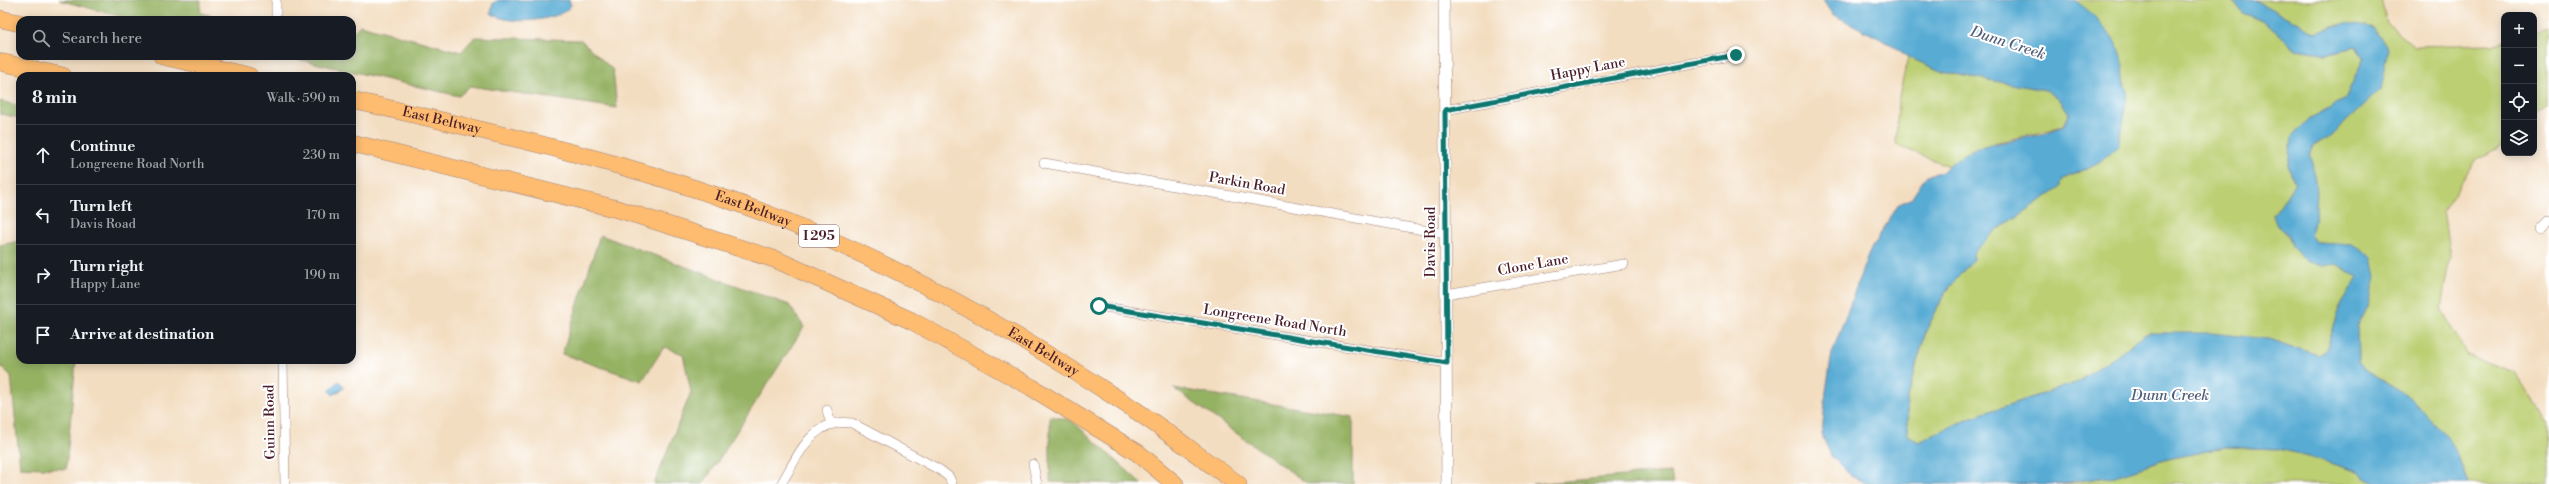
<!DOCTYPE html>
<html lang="en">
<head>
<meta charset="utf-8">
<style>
	:root { --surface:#171b24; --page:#20242c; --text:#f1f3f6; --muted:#9ea1a6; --line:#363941 }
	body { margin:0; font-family:"Libre Bodoni",serif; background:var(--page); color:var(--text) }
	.controls { position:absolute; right:12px; top:12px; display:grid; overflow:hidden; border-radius:8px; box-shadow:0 2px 10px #0003 }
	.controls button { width:36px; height:36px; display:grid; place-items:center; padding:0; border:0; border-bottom:1px solid var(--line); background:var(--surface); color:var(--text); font:20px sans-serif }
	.stop { position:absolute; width:12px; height:12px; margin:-9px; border:3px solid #0f766e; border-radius:50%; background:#fff }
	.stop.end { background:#0f766e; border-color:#fff; box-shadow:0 1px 4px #0008 }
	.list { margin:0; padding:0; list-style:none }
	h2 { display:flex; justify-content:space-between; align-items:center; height:52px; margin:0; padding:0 16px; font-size:17px }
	h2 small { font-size:13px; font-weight:400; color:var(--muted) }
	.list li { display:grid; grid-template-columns:26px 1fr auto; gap:12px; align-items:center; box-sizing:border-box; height:60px; padding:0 16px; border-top:1px solid var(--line) }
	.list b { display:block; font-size:15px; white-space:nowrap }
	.list p { margin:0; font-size:13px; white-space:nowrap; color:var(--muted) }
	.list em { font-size:13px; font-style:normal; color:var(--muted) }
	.icon { flex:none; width:22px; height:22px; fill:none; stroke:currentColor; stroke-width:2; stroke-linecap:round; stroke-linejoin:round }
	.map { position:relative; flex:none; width:2549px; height:484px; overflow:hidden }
	.search { position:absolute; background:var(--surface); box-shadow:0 2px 10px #0003; left:16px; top:16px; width:340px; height:44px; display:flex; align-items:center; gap:10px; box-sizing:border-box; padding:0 14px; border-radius:12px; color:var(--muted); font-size:15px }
	.panel { position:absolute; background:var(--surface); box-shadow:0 2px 10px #0003; left:16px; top:72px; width:340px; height:292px; border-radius:12px }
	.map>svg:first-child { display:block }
</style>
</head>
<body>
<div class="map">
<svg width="2549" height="484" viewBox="0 0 2549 484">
	<rect width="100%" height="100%" fill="#fff"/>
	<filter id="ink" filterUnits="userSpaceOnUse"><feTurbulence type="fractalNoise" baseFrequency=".025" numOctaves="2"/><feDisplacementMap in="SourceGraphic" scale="8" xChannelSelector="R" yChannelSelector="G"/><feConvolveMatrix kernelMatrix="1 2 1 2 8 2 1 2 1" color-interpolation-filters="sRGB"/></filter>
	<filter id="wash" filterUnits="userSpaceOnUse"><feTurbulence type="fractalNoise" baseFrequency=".012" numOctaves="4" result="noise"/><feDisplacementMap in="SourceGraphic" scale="16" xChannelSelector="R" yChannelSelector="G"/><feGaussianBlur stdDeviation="0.9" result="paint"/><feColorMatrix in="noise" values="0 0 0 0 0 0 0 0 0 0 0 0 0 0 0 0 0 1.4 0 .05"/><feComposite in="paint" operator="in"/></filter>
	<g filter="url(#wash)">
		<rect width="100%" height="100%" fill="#f3ddc0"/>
		<path fill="#bccf72" stroke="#83774e" d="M2074,0H2233L2243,13L2265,22L2296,50L2325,54L2356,47L2364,58L2345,99L2309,119L2288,165L2295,184L2273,215C2278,231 2287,228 2292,246L2325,267L2337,264L2358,278L2342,303L2326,350L2318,355L2268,339L2148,333L2076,383L1972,417L1918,442L1907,434V397L1926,331L1945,293L1973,259V253L1994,232L2060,188L2063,179L2098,163L2121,80V55L2112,36Z
			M2254,0H2381L2387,23L2414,46L2491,44L2504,40V144L2477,159L2443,211L2450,257L2441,308L2467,355L2514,372L2546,418L2549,419V484H2469L2460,460L2411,398L2364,370L2358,361L2357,327L2369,305L2352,245L2317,243L2311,235C2318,206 2320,183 2309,155L2313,146L2332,135L2388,48L2337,24L2317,33Z
			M2549,27V105L2534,112V31Z
			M1908,57L1943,72L2047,90L2060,100L2069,113L2063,125C2026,141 1980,137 1949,166L1896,145L1898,101Z
			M2226,447L2279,449L2309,456L2360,473L2376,484H2056L2115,476L2168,459Z"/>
		<path fill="#95b264" stroke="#706848" d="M59,0H201L200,13L229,20H133Z
			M360,25L461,52L475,37L581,40L613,70L617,108L470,86L459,96L284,56H352V33Z
			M0,101L20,106V118L0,114Z
			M600,235L789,305L804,327L703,484H654L691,392L683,354L664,347L642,381L562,354Z
			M20,241V360H76L66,469L20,467L11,376L0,365V245Z
			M1173,388L1353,417V484H1308Z
			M1050,416L1071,420L1142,484L1050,482Z
			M1671,472L1673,484H1532Z"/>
		<path fill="#58acd4" stroke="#516680" d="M499,0H569L571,5C561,22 506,26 491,13L493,3Z
			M1823,0H2074C2090,9 2115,37 2121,54C2126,68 2118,75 2128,90L2118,146L2098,163L2063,179L2060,188L1994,232L1973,253V259L1945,293L1926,331L1907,397V434L1918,442L1972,417L2076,383L2148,333H2211L2268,339L2318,355L2326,350L2342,303L2358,278L2337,264L2325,267L2306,261L2292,246L2288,234L2276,224L2273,215L2295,184L2288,165L2292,137L2309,119L2345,99L2364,58L2356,47L2325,54L2296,50L2265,22L2243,13L2233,0H2254L2317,33C2340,22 2349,21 2374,28L2388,48L2380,90L2332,135L2313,146L2309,155C2320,184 2318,204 2311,235L2317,243L2352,245L2372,257L2376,277L2369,305L2357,327L2358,361L2364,370L2411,398L2445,434L2460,460L2469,484H2376L2360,473L2309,456L2279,449L2226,447L2168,459L2115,476L2056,484H1867L1851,476L1831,456L1822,435L1826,391L1832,353L1869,252L1899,204L1911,199L1927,175L1942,172L1955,160L1979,147L2043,134L2063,126L2069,113L2060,100L2046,90L1943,72L1908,57L1894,46L1832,14Z
			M339,381L343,385L344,388L333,395L330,392V389Z"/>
	</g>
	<g filter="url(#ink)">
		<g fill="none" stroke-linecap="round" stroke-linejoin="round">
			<defs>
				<path id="minor" d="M276,0V20
					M1445,110L1736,55
					M1044,163L1446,234
					M2541,228L2549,220
					M1446,294L1624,264
					M1099,306L1447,363
					M283,360L285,484
					M827,410L831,424
					M1033,464L1037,484
					M781,484C799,455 812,417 852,423L940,470L949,477L952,484"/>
				<path id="tertiary" d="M1444,0L1447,484"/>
				<g id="motorway">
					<path d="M0,19L20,23"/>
					<path d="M162,56L249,76"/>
					<path d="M0,62L63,76"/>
					<path id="s1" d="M352,100C482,130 614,159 740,204C873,251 1000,322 1118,399C1160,425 1198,456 1238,484"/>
					<path d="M352,143L621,210L777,260L912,321L1031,387L1138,453L1175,484"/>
				</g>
			</defs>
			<use href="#minor" stroke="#9e7e76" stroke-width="10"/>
			<use href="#tertiary" stroke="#9e7e76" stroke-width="12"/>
			<use href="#motorway" stroke="#9e7e76" stroke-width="18"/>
			<use href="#minor" stroke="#fff" stroke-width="9"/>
			<use href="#tertiary" stroke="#fff" stroke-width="11"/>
			<use href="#motorway" stroke="#fdbc70" stroke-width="17"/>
		</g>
	</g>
	<g fill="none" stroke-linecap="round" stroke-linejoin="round" filter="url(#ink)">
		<path stroke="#0f766e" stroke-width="5" d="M1099,306L1447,363L1445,110L1736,55"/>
	</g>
	<g text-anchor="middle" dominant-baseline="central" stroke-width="4" stroke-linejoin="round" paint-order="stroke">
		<rect fill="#fff" stroke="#80626b" stroke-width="1" x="799" y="225" width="40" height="22" rx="3"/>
		<g font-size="13" font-weight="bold" fill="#4a1f2b">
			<text x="819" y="236">I 295</text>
		</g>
		<g font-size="14" fill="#4a1f2b" stroke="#fff">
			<text transform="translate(1588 69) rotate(-11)">Happy Lane</text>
			<text stroke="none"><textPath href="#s1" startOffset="92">East Beltway</textPath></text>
			<text transform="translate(1247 184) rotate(10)">Parkin Road</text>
			<text stroke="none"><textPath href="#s1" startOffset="416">East Beltway</textPath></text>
			<text transform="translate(1431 242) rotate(-90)">Davis Road</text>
			<text transform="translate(1533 265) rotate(-10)">Clone Lane</text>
			<text transform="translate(1275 321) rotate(9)">Longreene Road North</text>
			<text stroke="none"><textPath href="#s1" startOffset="740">East Beltway</textPath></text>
			<text transform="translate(270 422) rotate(-91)">Guinn Road</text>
		</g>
		<g font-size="15" font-style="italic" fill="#505e77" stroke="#fff">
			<text transform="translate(2008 43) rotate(18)">Dunn Creek</text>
			<text x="2170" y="395">Dunn Creek</text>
		</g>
	</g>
</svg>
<div class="controls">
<button>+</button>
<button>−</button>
<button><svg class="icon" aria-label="locate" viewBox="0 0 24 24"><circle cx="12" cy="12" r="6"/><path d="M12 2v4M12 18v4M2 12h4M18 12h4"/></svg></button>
<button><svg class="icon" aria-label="layers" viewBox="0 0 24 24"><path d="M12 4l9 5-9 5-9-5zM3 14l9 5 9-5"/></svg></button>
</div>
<div class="stop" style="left:1099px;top:306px"></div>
<div class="stop end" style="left:1736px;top:55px"></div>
<div class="search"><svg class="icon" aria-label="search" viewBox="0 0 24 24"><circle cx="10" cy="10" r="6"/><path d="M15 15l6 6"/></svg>Search here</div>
<section class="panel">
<h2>8 min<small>Walk · 590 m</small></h2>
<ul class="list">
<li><svg class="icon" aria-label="ahead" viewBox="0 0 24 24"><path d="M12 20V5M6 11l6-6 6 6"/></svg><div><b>Continue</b><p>Longreene Road North</p></div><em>230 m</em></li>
<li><svg class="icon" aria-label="left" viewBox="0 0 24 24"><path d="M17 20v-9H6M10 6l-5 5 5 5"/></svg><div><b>Turn left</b><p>Davis Road</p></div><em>170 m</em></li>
<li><svg class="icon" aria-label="right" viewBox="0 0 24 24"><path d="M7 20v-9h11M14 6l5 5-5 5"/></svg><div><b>Turn right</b><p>Happy Lane</p></div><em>190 m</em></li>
<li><svg class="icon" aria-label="arrive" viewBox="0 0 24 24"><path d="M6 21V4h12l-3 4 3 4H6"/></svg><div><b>Arrive at destination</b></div></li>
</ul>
</section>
</div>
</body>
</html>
